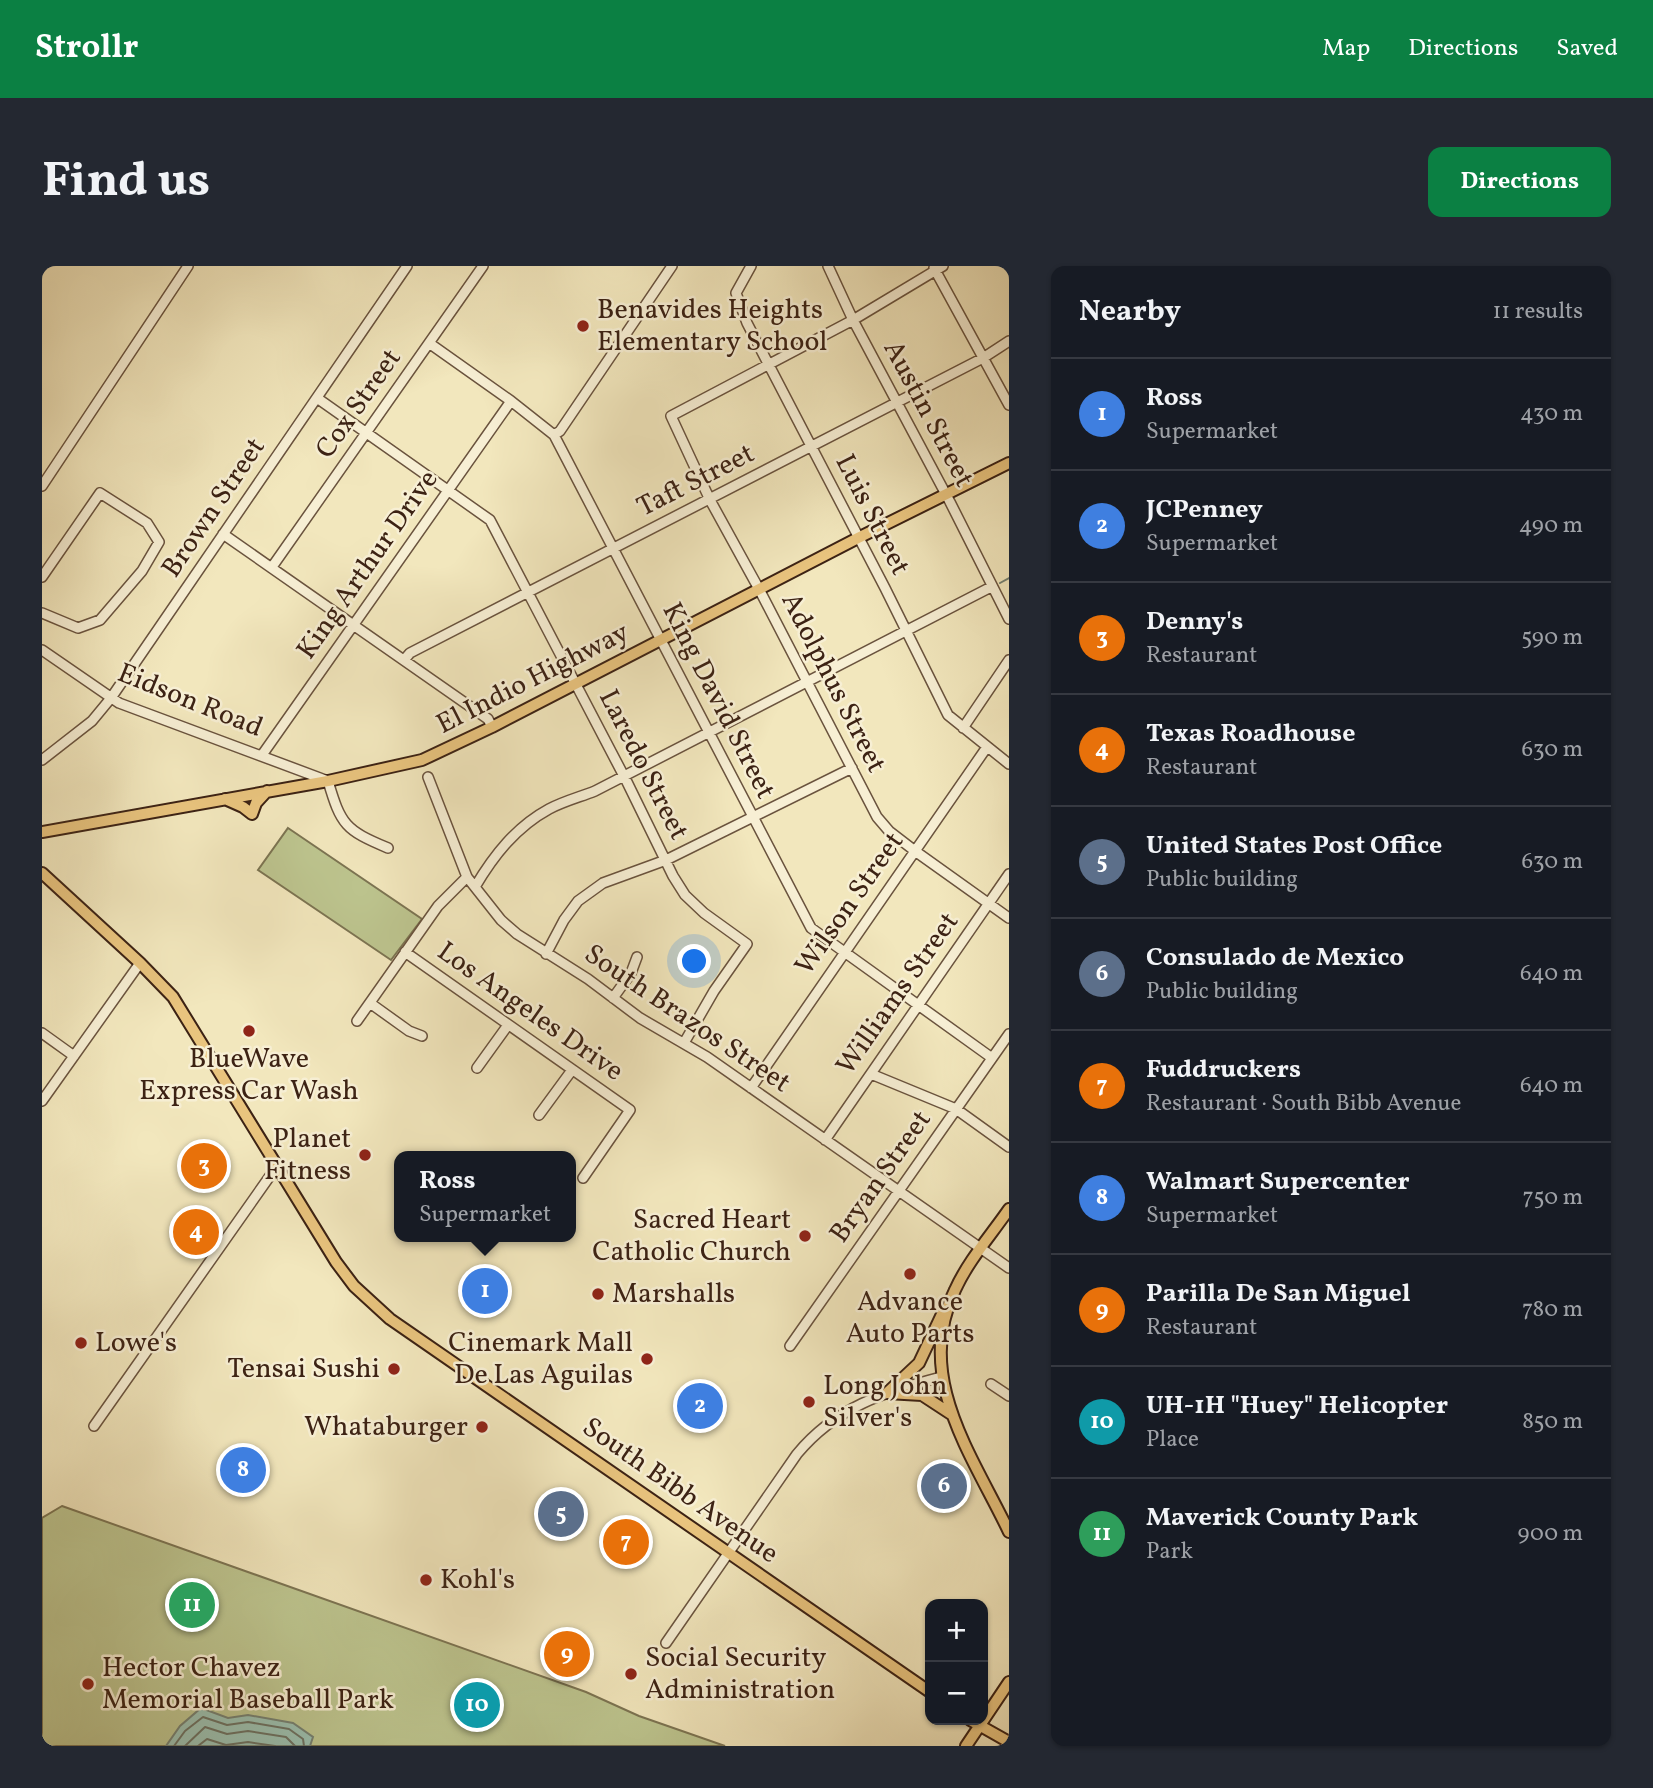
<!DOCTYPE html>
<html lang="en">
<head>
<meta charset="utf-8">
<style>
	:root { --surface:#171b24; --page:#242831; --text:#f1f3f6; --muted:#9ea1a6; --line:#363941; --accent:#0b8043 }
	body { margin:0; font-family:Vollkorn,serif; background:var(--page); color:var(--text) }
	.controls { position:absolute; right:21px; bottom:21px; display:grid; overflow:hidden; border-radius:14px; box-shadow:0 2px 5px #0004 }
	.controls button { width:63px; height:63px; display:grid; place-items:center; padding:0; border:0; border-bottom:2px solid var(--line); background:var(--surface); color:var(--text); font:35px sans-serif }
	.you { position:absolute; left:653px; top:696px; width:24px; height:24px; margin:-18px; border:5px solid #fff; border-radius:50%; background:#1a73e8; box-shadow:0 0 0 10px #1a73e833 }
	.badge { display:grid; place-items:center; width:46px; height:46px; border-radius:50%; background:var(--accent); color:#fff; font-size:23px; font-weight:700 }
	.pin { position:absolute; translate:-50% -50%; border:4px solid #fff; box-shadow:0 2px 7px #0006 }
	.popup { position:absolute; left:352px; top:885px; width:182px; height:91px; box-sizing:border-box; display:grid; place-content:center; border-radius:14px; background:var(--surface); filter:drop-shadow(0 2px 5px #0005); font-size:23px; white-space:nowrap; color:var(--muted) }
	.popup b { font-size:26px; color:var(--text) }
	.popup::after { content:''; position:absolute; left:50%; top:100%; margin-left:-14px; border:14px solid transparent; border-top-color:var(--surface) }
	.list { margin:0; padding:0; list-style:none }
	h2 { display:flex; justify-content:space-between; align-items:center; height:91px; margin:0; padding:0 28px; font-size:30px }
	h2 small { font-size:23px; font-weight:400; color:var(--muted) }
	.list li { display:grid; grid-template-columns:46px 1fr auto; gap:21px; align-items:center; box-sizing:border-box; height:112px; padding:0 28px; border-top:2px solid var(--line) }
	.list b { display:block; font-size:26px; white-space:nowrap }
	.list p { margin:0; font-size:23px; white-space:nowrap; color:var(--muted) }
	.list em { font-size:23px; font-style:normal; color:var(--muted) }
	.map { position:relative; flex:none; width:967px; height:1480px; overflow:hidden; border-radius:14px }
	header { display:flex; align-items:center; gap:42px; box-sizing:border-box; height:98px; padding:0 35px; background:var(--accent); color:#fff }
	header strong { font-size:33px }
	nav { display:flex; gap:38px; margin-inline-start:auto; font-size:24px }
	.intro { display:flex; align-items:center; justify-content:space-between; box-sizing:border-box; height:168px; padding:0 42px }
	h1 { margin:0; font-size:49px }
	.button { padding:18px 32px; border-radius:14px; background:var(--accent); color:#fff; font-size:24px; font-weight:700 }
	main { display:flex; gap:42px; padding:0 42px }
	aside { flex:1; background:var(--surface); border-radius:14px; box-shadow:0 2px 5px #0004 }
	.map>svg:first-child { display:block }
</style>
</head>
<body>
<header>
<strong>Strollr</strong>
<nav><a>Map</a><a>Directions</a><a>Saved</a></nav>
</header>
<div class="intro"><h1>Find us</h1><a class="button">Directions</a></div>
<main>
<div class="map">
<svg width="967" height="1480" viewBox="0 0 967 1480">
	<rect width="100%" height="100%" fill="#f2e7bd"/>
	<filter id="stains"><feTurbulence type="fractalNoise" baseFrequency=".00286" numOctaves="4"/><feColorMatrix values="0 0 0 0 .2 0 0 0 0 .09 0 0 0 0 .02 0 0 0 .5 -.17"/></filter>
	<radialGradient id="worn" r=".72"><stop offset=".6" stop-color="#630" stop-opacity="0"/><stop offset="1" stop-color="#630" stop-opacity=".3"/></radialGradient>
	<path fill="#bdc58f" stroke="#7c7452" stroke-width="2" d="M246,562L380,653L349,694L216,604Z
		M20,1240L544,1426L597,1450L683,1480H0V1252Z"/>
	<path fill="#9bc0b0" stroke="#758172" stroke-width="2" d="M159,1442L186,1452L206,1449L251,1457L271,1471L268,1480H124L138,1460Z"/>
	<g fill="none" stroke-linecap="round" stroke-linejoin="round">
		<path stroke="#6c7162" stroke-width="2" d="M132,1480L143,1465L161,1451L185,1459L206,1456L247,1463L261,1473L262,1480
			M143,1480L163,1461L185,1468L206,1465L244,1471L253,1480
			M156,1480L165,1473L184,1479L206,1476L233,1480"/>
		<path stroke="#758172" stroke-width="2" d="M958,317L967,312"/>
		<defs>
			<path id="minor" d="M709,0L694,27L705,57L843,322L906,449L967,498
				M786,0L811,54L908,236L967,353
				M901,0L811,54L629,150L668,234L717,323L835,551L847,565L873,585L967,652
				M892,2L967,139
				M387,77L469,135L512,169L769,662L950,792
				M275,132L448,254L585,516L631,610L643,629L662,647L705,678L672,725L642,777
				M512,169L518,165L630,0
				M0,220L146,0
				M181,268L446,453L450,461
				M230,301L441,0
				M0,311L58,227L105,257L117,276L100,305L58,354L36,362L0,347
				M0,384L77,437L286,515C299,559 303,564 346,582
				M362,394L368,387L941,92L967,75
				M921,462L967,394
				M220,489L469,135
				M0,494L50,455L69,432L365,0
				M386,511L425,611L459,654L475,668L546,713L598,752L665,791L967,1002
				M433,621C452,589 474,561 507,543C522,535 538,531 553,525L949,321
				M363,686L588,844L541,912
				M504,688L522,654L536,635L561,617L624,594L810,502
				M571,732L589,707L595,691
				M328,737L367,765L380,770
				M315,755L396,640L425,611
				M0,767L32,790
				M435,802L466,759
				M829,808L914,843L967,881
				M709,822L945,481
				M0,835L98,697
				M497,849L530,804
				M783,874L967,608
				M748,1080L967,768
				M949,1118L967,1130
				M52,1160L235,900
				M624,1377L755,1188C794,1141 842,1126 899,1111"/>
			<path id="major" d="M183,533L201,541L210,548L214,537L225,525
				M0,566L286,515L380,494L450,461L816,272L967,197
				M0,607L98,697L131,731L294,996L312,1020L348,1053L888,1426
				M967,943C949,969 926,995 913,1024C871,1111 931,1190 967,1266
				M845,1127L877,1097L902,1044
				M845,1127L880,1129L909,1148
				M928,1454L967,1476
				M924,1480L967,1416"/>
		</defs>
		<use href="#minor" stroke="#6a533e" stroke-width="12"/>
		<use href="#major" stroke="#3c2214" stroke-width="14"/>
		<use href="#minor" stroke="#f7efd4" stroke-width="9"/>
		<use href="#major" stroke="#e9c47e" stroke-width="10"/>
	</g>
	<g fill="#8f2418" stroke="#f7efd4" stroke-width="2.5">
		<circle cx="541" cy="60" r="7"/>
		<circle cx="207" cy="765" r="7"/>
		<circle cx="323" cy="889" r="7"/>
		<circle cx="763" cy="970" r="7"/>
		<circle cx="868" cy="1008" r="7"/>
		<circle cx="556" cy="1028" r="7"/>
		<circle cx="39" cy="1077" r="7"/>
		<circle cx="605" cy="1093" r="7"/>
		<circle cx="352" cy="1103" r="7"/>
		<circle cx="767" cy="1136" r="7"/>
		<circle cx="440" cy="1161" r="7"/>
		<circle cx="384" cy="1314" r="7"/>
		<circle cx="589" cy="1408" r="7"/>
		<circle cx="46" cy="1418" r="7"/>
	</g>
	<g text-anchor="middle" dominant-baseline="central" stroke-width="5" stroke-linejoin="round" paint-order="stroke">
		<g font-size="28" fill="#3c2214" stroke="#f7efd4" text-anchor="start">
			<text x="555" y="44">Benavides Heights<tspan x="555" dy="32">Elementary School</tspan></text>
			<text x="207" y="793" text-anchor="middle">BlueWave<tspan x="207" dy="32">Express Car Wash</tspan></text>
			<text x="309" y="873" text-anchor="end">Planet<tspan x="309" dy="32">Fitness</tspan></text>
			<text x="749" y="954" text-anchor="end">Sacred Heart<tspan x="749" dy="32">Catholic Church</tspan></text>
			<text x="570" y="1028">Marshalls</text>
			<text x="868" y="1036" text-anchor="middle">Advance<tspan x="868" dy="32">Auto Parts</tspan></text>
			<text x="53" y="1077">Lowe's</text>
			<text x="591" y="1077" text-anchor="end">Cinemark Mall<tspan x="591" dy="32">De Las Aguilas</tspan></text>
			<text x="338" y="1103" text-anchor="end">Tensai Sushi</text>
			<text x="781" y="1120">Long John<tspan x="781" dy="32">Silver's</tspan></text>
			<text x="426" y="1161" text-anchor="end">Whataburger</text>
			<text x="398" y="1314">Kohl's</text>
			<text x="603" y="1392">Social Security<tspan x="603" dy="32">Administration</tspan></text>
			<text x="60" y="1402">Hector Chavez<tspan x="60" dy="32">Memorial Baseball Park</tspan></text>
		</g>
		<g font-size="28" fill="#3c2214" stroke="#f7efd4">
			<text transform="translate(317 138) rotate(-55)">Cox Street</text>
			<text transform="translate(886 148) rotate(62)">Austin Street</text>
			<text transform="translate(654 215) rotate(-27)">Taft Street</text>
			<text transform="translate(172 242) rotate(-56)">Brown Street</text>
			<text transform="translate(830 249) rotate(63)">Luis Street</text>
			<text transform="translate(326 299) rotate(-55)">King Arthur Drive</text>
			<text transform="translate(491 413) rotate(-27)">El Indio Highway</text>
			<text transform="translate(791 417) rotate(63)">Adolphus Street</text>
			<text transform="translate(148 435) rotate(22)">Eidson Road</text>
			<text transform="translate(676 435) rotate(63)">King David Street</text>
			<text transform="translate(601 499) rotate(63)">Laredo Street</text>
			<text transform="translate(808 638) rotate(-55)">Wilson Street</text>
			<text transform="translate(856 728) rotate(-55)">Williams Street</text>
			<text transform="translate(488 746) rotate(35)">Los Angeles Drive</text>
			<text transform="translate(645 753) rotate(34)">South Brazos Street</text>
			<text transform="translate(839 911) rotate(-55)">Bryan Street</text>
			<text transform="translate(638 1225) rotate(35)">South Bibb Avenue</text>
		</g>
	</g>
	<rect width="100%" height="100%" filter="url(#stains)"/>
	<rect width="100%" height="100%" fill="url(#worn)"/>
</svg>
<div class="controls">
<button>+</button>
<button>−</button>
</div>
<div class="you"></div>
<div class="pin badge" style="left:443px;top:1025px;background:#3f7fe0">1</div>
<div class="popup"><b>Ross</b>Supermarket</div>
<div class="pin badge" style="left:658px;top:1140px;background:#3f7fe0">2</div>
<div class="pin badge" style="left:162px;top:900px;background:#e8710a">3</div>
<div class="pin badge" style="left:154px;top:966px;background:#e8710a">4</div>
<div class="pin badge" style="left:519px;top:1248px;background:#5c6f8a">5</div>
<div class="pin badge" style="left:902px;top:1220px;background:#5c6f8a">6</div>
<div class="pin badge" style="left:584px;top:1276px;background:#e8710a">7</div>
<div class="pin badge" style="left:201px;top:1204px;background:#3f7fe0">8</div>
<div class="pin badge" style="left:525px;top:1388px;background:#e8710a">9</div>
<div class="pin badge" style="left:435px;top:1439px;background:#0f9aa8">10</div>
<div class="pin badge" style="left:150px;top:1339px;background:#2e9e5b">11</div>
</div>
<aside>
<h2>Nearby<small>11 results</small></h2>
<ul class="list">
<li><span class="badge" style="background:#3f7fe0">1</span><div><b>Ross</b><p>Supermarket</p></div><em>430 m</em></li>
<li><span class="badge" style="background:#3f7fe0">2</span><div><b>JCPenney</b><p>Supermarket</p></div><em>490 m</em></li>
<li><span class="badge" style="background:#e8710a">3</span><div><b>Denny's</b><p>Restaurant</p></div><em>590 m</em></li>
<li><span class="badge" style="background:#e8710a">4</span><div><b>Texas Roadhouse</b><p>Restaurant</p></div><em>630 m</em></li>
<li><span class="badge" style="background:#5c6f8a">5</span><div><b>United States Post Office</b><p>Public building</p></div><em>630 m</em></li>
<li><span class="badge" style="background:#5c6f8a">6</span><div><b>Consulado de Mexico</b><p>Public building</p></div><em>640 m</em></li>
<li><span class="badge" style="background:#e8710a">7</span><div><b>Fuddruckers</b><p>Restaurant · South Bibb Avenue</p></div><em>640 m</em></li>
<li><span class="badge" style="background:#3f7fe0">8</span><div><b>Walmart Supercenter</b><p>Supermarket</p></div><em>750 m</em></li>
<li><span class="badge" style="background:#e8710a">9</span><div><b>Parilla De San Miguel</b><p>Restaurant</p></div><em>780 m</em></li>
<li><span class="badge" style="background:#0f9aa8">10</span><div><b>UH-1H &quot;Huey&quot; Helicopter</b><p>Place</p></div><em>850 m</em></li>
<li><span class="badge" style="background:#2e9e5b">11</span><div><b>Maverick County Park</b><p>Park</p></div><em>900 m</em></li>
</ul>
</aside>
</main>
</body>
</html>
